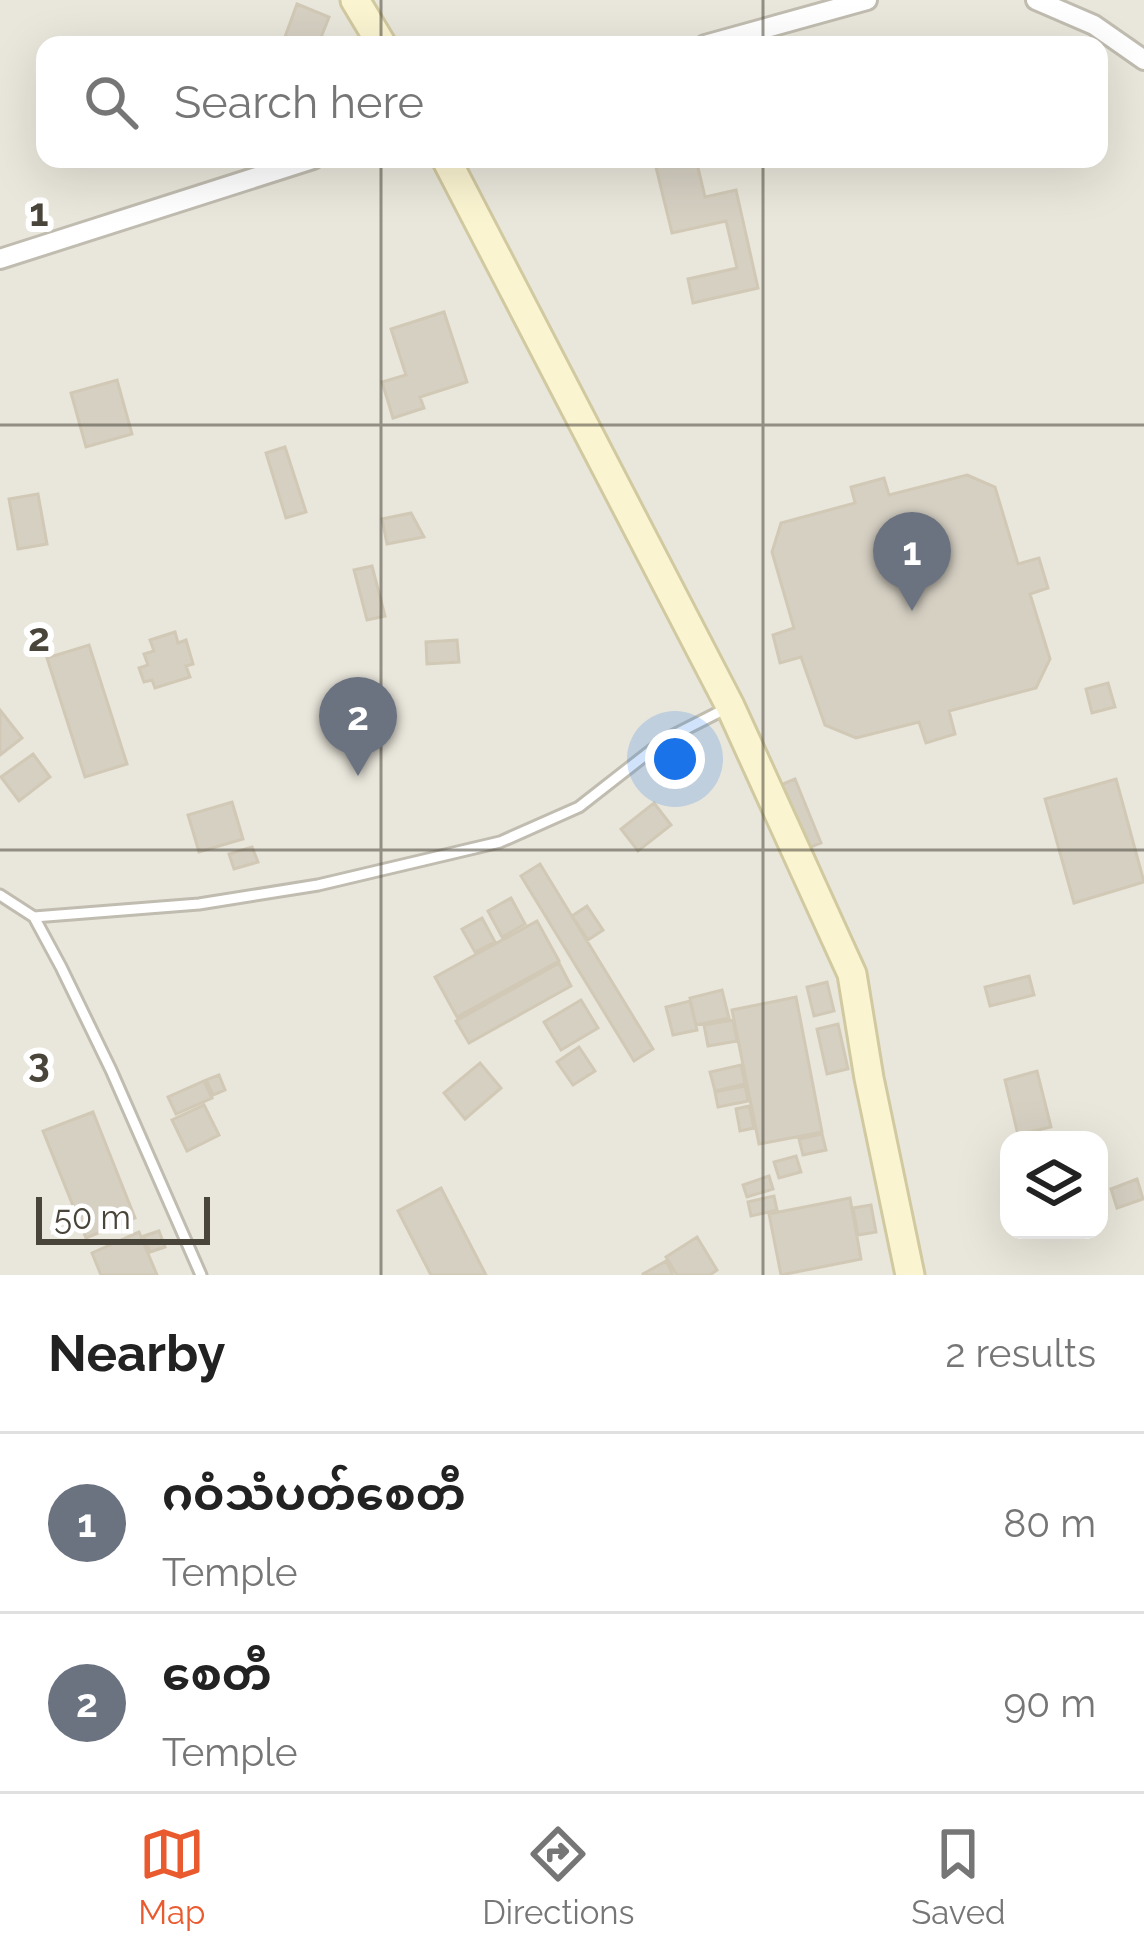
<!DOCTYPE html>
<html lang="en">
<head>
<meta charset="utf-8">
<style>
	:root { --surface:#fff; --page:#f2f2f2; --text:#222; --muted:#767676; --line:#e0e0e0; --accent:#ea5a2f }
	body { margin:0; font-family:Raleway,"Noto Sans Myanmar",sans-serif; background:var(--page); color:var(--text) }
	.controls { position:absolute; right:36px; bottom:36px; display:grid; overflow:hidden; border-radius:24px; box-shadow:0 12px 48px #0002 }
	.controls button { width:108px; height:108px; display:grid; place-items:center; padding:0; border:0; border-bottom:3px solid var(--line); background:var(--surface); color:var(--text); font:60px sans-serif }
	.scale { position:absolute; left:36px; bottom:30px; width:174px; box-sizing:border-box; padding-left:12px; border:6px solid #4a453a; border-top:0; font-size:33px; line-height:42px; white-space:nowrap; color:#4a453a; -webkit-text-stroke:9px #fff; paint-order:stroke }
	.you { position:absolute; left:675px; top:759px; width:42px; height:42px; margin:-30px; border:9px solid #fff; border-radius:50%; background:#1a73e8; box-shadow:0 0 0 18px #1a73e833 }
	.badge { display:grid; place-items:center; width:78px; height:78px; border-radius:50%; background:var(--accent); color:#fff; font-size:39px; font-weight:700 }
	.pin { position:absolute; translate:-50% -99px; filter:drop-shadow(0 3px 6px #0008) }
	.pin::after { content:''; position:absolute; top:63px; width:42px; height:36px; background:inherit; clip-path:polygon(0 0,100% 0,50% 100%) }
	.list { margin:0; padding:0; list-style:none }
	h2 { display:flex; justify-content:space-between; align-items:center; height:156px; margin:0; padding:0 48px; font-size:51px }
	h2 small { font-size:39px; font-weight:400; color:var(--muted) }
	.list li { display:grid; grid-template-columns:78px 1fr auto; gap:36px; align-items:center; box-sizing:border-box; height:180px; padding:0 48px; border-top:3px solid var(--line) }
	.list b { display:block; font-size:45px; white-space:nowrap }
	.list p { margin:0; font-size:39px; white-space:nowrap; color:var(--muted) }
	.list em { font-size:39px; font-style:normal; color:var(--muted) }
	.icon { flex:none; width:66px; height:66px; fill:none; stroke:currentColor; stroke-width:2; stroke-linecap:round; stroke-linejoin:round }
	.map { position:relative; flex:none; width:1144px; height:1275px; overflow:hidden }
	.search { position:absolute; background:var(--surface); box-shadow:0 12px 48px #0002; left:36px; right:36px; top:36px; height:132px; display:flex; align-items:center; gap:30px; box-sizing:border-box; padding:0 42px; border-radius:24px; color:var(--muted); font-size:45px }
	.sheet { height:516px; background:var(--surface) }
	nav { display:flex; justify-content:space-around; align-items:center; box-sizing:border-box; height:168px; border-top:3px solid var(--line); background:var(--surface); font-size:33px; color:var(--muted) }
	nav a { display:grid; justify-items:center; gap:6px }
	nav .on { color:var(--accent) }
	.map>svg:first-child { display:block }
</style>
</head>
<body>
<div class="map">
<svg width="1144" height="1275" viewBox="0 0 1144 1275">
	<rect width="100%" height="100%" fill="#f5f3ed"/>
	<path fill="#e9e6db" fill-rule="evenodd" d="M0,0H1144V1275H0ZM45,45H1099V159H45ZM1009,1140H1099V1230H1009Z"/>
	<path fill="#d6d0c3" stroke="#d1c9b6" stroke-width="3" d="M297,4L329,17L318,45H282Z
		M654,159H696L705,197L736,190L758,288L693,303L688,279L737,268L726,221L672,233Z
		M444,312L467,382L420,397L424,408L393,418L382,382L406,375L391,329Z
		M117,380L132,434L86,447L71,393Z
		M285,447L306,512L286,518L266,453Z
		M967,475L995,487L1018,564L1039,558L1048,588L1030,594L1050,659L1036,688L949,711L955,734L926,743L919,722L856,738L825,725L801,657L780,663L773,635L794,628L772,552L781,523L855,503L851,487L884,478L889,495Z
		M38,494L47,544L18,549L9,499Z
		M411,513L424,537L387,544L382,519Z
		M372,566L385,616L367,620L354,570Z
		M175,632L178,643L186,640L193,664L186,666L190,677L155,688L152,680L144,682L139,668L148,665L144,654L154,651L150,640Z
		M457,640L459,662L427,664L426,642Z
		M89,645L127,764L85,777L47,658Z
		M1108,683L1115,707L1092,713L1086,689Z
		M0,710L22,738L0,755Z
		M33,754L50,777L19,801L1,777Z
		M795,779L821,843L798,852L773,788Z
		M1116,779L1144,882L1074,903L1045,799Z
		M232,802L243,839L199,852L188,815Z
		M654,803L671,825L638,851L621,829Z
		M252,847L258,862L234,869L229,854Z
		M540,864L653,1049L634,1061L521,876Z
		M511,898L525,924L502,937L488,911Z
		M587,906L603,930L588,940L572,916Z
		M482,918L495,942L475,952L462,929Z
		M537,921L559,961L457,1017L435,977Z
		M559,963L571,986L469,1043L456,1021Z
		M1029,976L1034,995L990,1006L985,987Z
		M827,982L834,1011L814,1016L807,987Z
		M722,990L729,1018L696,1025L690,998Z
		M796,997L822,1132L759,1144L732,1010Z
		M581,1000L598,1028L561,1050L544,1022Z
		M690,1001L697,1030L673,1035L666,1007Z
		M733,1020L737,1041L708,1046L704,1025Z
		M838,1024L848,1069L827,1074L817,1029Z
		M579,1047L595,1071L573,1085L557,1062Z
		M480,1063L501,1088L465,1119L444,1093Z
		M741,1065L745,1084L715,1091L710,1072Z
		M1037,1071L1051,1127L1018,1135L1005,1080Z
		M219,1075L225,1090L213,1095L206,1080Z
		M204,1081L212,1098L176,1114L168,1097Z
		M745,1086L748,1101L718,1107L715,1092Z
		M204,1105L219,1135L187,1151L172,1120Z
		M749,1106L754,1128L740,1131L736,1109Z
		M93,1112L135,1218L86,1238L43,1131Z
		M822,1134L826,1150L803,1155L799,1139Z
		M796,1156L801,1172L779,1178L774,1162Z
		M769,1176L773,1189L747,1197L743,1185Z
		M1137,1179L1143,1199L1117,1208L1111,1189Z
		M441,1188L486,1275H431L398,1211Z
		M774,1196L777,1210L751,1216L748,1202Z
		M850,1198L861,1259L781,1275L769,1214Z
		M871,1205L876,1232L858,1235L853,1208Z
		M159,1231L165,1247L150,1252L144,1236Z
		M139,1232L157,1275H101L92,1253Z
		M697,1237L717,1270L710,1275H677L666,1257Z
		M666,1261L673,1275H643V1274Z"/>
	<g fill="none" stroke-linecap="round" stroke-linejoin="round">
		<defs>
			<path id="lane" d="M0,895L34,917L61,967L111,1070L201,1275
				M34,917L199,904L318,885L500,842L579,807L666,739L725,709"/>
			<path id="street" d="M1036,0L1094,25L1144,60
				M705,45L867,0
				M0,259L313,159"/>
			<path id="secondary" d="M355,0L382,45
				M446,159L730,706L852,974L869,1078L910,1275"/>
		</defs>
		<use href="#lane" stroke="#c0bcb0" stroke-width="15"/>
		<use href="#street" stroke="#c0bcb0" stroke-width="24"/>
		<use href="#secondary" stroke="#d1c9a0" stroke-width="33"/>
		<use href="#lane" stroke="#fff" stroke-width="9"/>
		<use href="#street" stroke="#fff" stroke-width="18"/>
		<use href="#secondary" stroke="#fbf4d1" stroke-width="27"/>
	</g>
	<path fill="none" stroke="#4a453a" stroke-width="3" stroke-opacity="0.55" d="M381,0V45M763,0V45M381,159V1275M763,159V1275M0,425H1144M0,850H1144"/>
	<g font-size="39" text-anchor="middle" font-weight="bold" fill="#4a453a" stroke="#fff" stroke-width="12" stroke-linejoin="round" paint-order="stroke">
		<text x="39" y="226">1</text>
		<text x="39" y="651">2</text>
		<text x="39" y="1076">3</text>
	</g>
</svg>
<div class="controls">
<button><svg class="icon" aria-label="layers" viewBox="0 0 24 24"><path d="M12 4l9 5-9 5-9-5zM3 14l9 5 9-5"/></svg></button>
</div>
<div class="scale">50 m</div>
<div class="you"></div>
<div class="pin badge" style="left:912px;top:611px;background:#6b7280">1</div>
<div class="pin badge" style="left:358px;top:776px;background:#6b7280">2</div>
<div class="search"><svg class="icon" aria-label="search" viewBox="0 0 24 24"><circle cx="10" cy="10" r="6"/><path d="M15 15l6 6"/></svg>Search here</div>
</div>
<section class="sheet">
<h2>Nearby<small>2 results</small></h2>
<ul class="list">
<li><span class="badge" style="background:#6b7280">1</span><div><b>ဂဝံသံပတ်စေတီ</b><p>Temple</p></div><em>80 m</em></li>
<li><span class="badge" style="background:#6b7280">2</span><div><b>စေတီ</b><p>Temple</p></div><em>90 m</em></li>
</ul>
</section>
<nav>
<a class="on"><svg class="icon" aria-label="map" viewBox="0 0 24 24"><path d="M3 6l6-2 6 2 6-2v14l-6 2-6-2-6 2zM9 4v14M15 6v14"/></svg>Map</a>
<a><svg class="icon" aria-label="directions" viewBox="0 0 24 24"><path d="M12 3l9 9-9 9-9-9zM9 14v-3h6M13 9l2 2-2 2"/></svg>Directions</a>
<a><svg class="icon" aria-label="saved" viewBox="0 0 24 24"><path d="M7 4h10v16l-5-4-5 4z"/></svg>Saved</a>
</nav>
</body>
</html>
